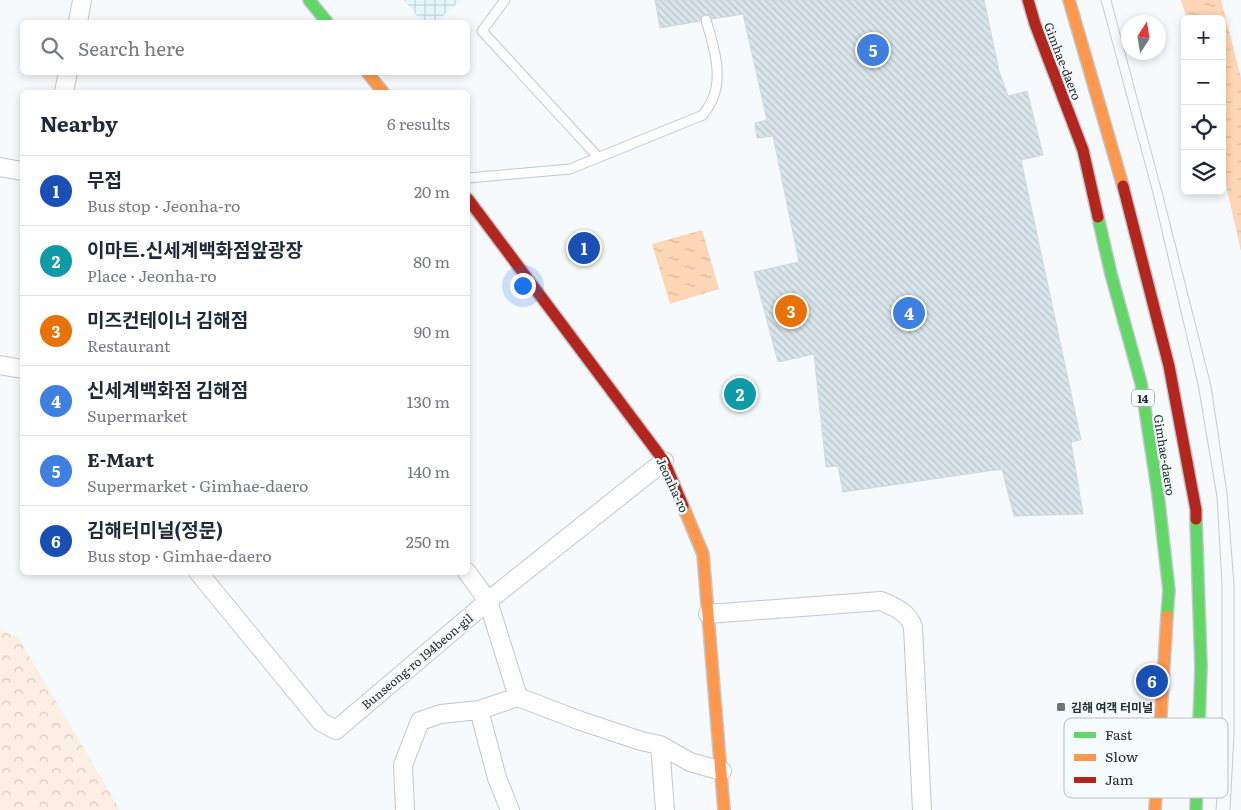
<!DOCTYPE html>
<html lang="en">
<head>
<meta charset="utf-8">
<style>
	:root { --surface:#fff; --page:#f2f2f3; --text:#1f2937; --muted:#747a83; --line:#e0e1e3; --accent:#6e7578 }
	body { margin:0; font-family:Literata,"Noto Sans KR",serif; background:var(--page); color:var(--text) }
	.controls { position:absolute; right:15px; top:15px; display:grid; overflow:hidden; border-radius:8px; box-shadow:0 2px 8px #0003 }
	.controls button { width:45px; height:45px; display:grid; place-items:center; padding:0; border:0; border-bottom:1px solid var(--line); background:var(--surface); color:var(--text); font:25px sans-serif }
	.compass { position:absolute; left:1121px; top:15px; width:45px; height:45px; border-radius:50%; background:var(--surface); box-shadow:0 2px 8px #0003; rotate:12deg }
	.you { position:absolute; left:522px; top:285px; width:18px; height:18px; margin:-12px; border:4px solid #fff; border-radius:50%; background:#1a73e8; box-shadow:0 0 0 8px #1a73e833 }
	.badge { display:grid; place-items:center; width:32px; height:32px; border-radius:50%; background:var(--accent); color:#fff; font-size:16px; font-weight:700 }
	.pin { position:absolute; translate:-50% -50%; border:2px solid #fff; box-shadow:0 1px 5px #0006 }
	.list { margin:0; padding:0; list-style:none }
	h2 { display:flex; justify-content:space-between; align-items:center; height:65px; margin:0; padding:0 20px; font-size:21px }
	h2 small { font-size:16px; font-weight:400; color:var(--muted) }
	.list li { display:grid; grid-template-columns:32px 1fr auto; gap:15px; align-items:center; box-sizing:border-box; height:70px; padding:0 20px; border-top:1px solid var(--line) }
	.list b { display:block; font-size:19px; white-space:nowrap }
	.list p { margin:0; font-size:16px; white-space:nowrap; color:var(--muted) }
	.list em { font-size:16px; font-style:normal; color:var(--muted) }
	.icon { flex:none; width:28px; height:28px; fill:none; stroke:currentColor; stroke-width:2; stroke-linecap:round; stroke-linejoin:round }
	.map { position:relative; flex:none; width:1241px; height:810px; overflow:hidden }
	.search { position:absolute; background:var(--surface); box-shadow:0 2px 8px #0003; left:20px; top:20px; width:450px; height:55px; display:flex; align-items:center; gap:12px; box-sizing:border-box; padding:0 18px; border-radius:8px; color:var(--muted); font-size:19px }
	.panel { position:absolute; background:var(--surface); box-shadow:0 2px 8px #0003; left:20px; top:90px; width:450px; height:485px; border-radius:8px }
	.map>svg:first-child { display:block }
</style>
</head>
<body>
<div class="map">
<svg width="1241" height="810" viewBox="0 0 1241 810">
	<defs>
		<pattern id="industrial-grid" width="8" height="8" patternUnits="userSpaceOnUse" patternTransform="scale(1.25)"><rect width="8" height="8" fill="#e6f6fd"/><path d="M0 4h8M4 0v8" fill="none" stroke="#c5d3d9"/></pattern>
		<pattern id="forest-crowns" width="20" height="18" patternUnits="userSpaceOnUse" patternTransform="scale(1.25)"><rect width="20" height="18" fill="#fbeee3"/><path d="M2 6a3 3 0 1 1 6 0M12 15a3 3 0 1 1 6 0" fill="none" stroke="#d7ccc3"/></pattern>
		<pattern id="water-ripples" width="26" height="14" patternUnits="userSpaceOnUse" patternTransform="scale(1.25)"><rect width="26" height="14" fill="#fcd6b5"/><path d="M2 4q2-2 4 0t4 0M15 11q2-2 4 0t4 0" fill="none" stroke="#d8b89c"/></pattern>
		<pattern id="building-back-hatch" width="6" height="6" patternUnits="userSpaceOnUse" patternTransform="scale(1.25)"><rect width="6" height="6" fill="#d9e5ea"/><path d="M-1 5l2 2M0 0l6 6M5-1l2 2" fill="none" stroke="#bac5c9"/></pattern>
	</defs>
	<rect width="100%" height="100%" fill="#f7fafc"/>
	<path fill="url(#industrial-grid)" d="M404,0H461L436,22H422Z"/>
	<path fill="url(#forest-crowns)" d="M0,630L18,637L120,810H0Z"/>
	<path fill="url(#water-ripples)" d="M1181,0H1221L1241,78V251L1222,168V19H1187Z
		M702,230L719,289L670,304L652,244Z"/>
	<path fill="url(#building-back-hatch)" stroke="#d2d7da" d="M655,0H984L999,71L1008,96L1027,91L1043,155L1021,160L1081,440L1071,442L1083,514L1014,516L1002,469L843,492L838,466L826,467L814,354L778,362L754,272L799,262L773,136L757,138L755,123L767,120L743,14L712,19L710,15L705,14L701,16L700,21L660,28Z"/>
	<g fill="none" stroke-linecap="round" stroke-linejoin="round">
		<defs>
			<path id="lane" d="M505,0L482,31L598,157
				M468,178L570,169L703,115C706,110 711,104 713,98C723,74 713,44 706,20"/>
			<path id="street" d="M78,22L82,0
				M64,92L68,72
				M0,167L22,171
				M0,365L22,369
				M198,572L321,722L336,730L488,601L664,461
				M467,572L488,601L518,697
				M708,614L881,601C895,607 908,612 913,627L922,810
				M479,710L497,778L510,810
				M660,745L665,810
				M405,810L403,765L420,721L441,714L479,710L518,697L578,720L641,741L660,745L690,762L722,771"/>
			<path id="fast" d="M309,0L327,22
				M1098,217L1111,274L1141,383L1158,494L1169,590L1167,616
				M1196,810L1201,667L1196,519"/>
			<path id="slow" d="M1069,0L1123,186
				M367,72L383,92
				M683,506L703,554L724,810
				M1155,810L1167,616"/>
			<path id="jam" d="M1028,0L1035,24L1083,150L1098,217
				M1123,186L1169,366L1196,510V519
				M468,199L664,461L683,506"/>
		</defs>
		<use href="#lane" stroke="#c1c7ca" stroke-width="11"/>
		<use href="#street" stroke="#c1c7ca" stroke-width="20"/>
		<use href="#fast" stroke="#c1c7ca" stroke-width="14"/>
		<use href="#slow" stroke="#c1c7ca" stroke-width="14"/>
		<use href="#jam" stroke="#c1c7ca" stroke-width="14"/>
		<use href="#lane" stroke="#fefeff" stroke-width="9"/>
		<use href="#street" stroke="#fefeff" stroke-width="18"/>
		<use href="#fast" stroke="#63d668" stroke-width="11"/>
		<use href="#slow" stroke="#ff974d" stroke-width="11"/>
		<use href="#jam" stroke="#b3261e" stroke-width="11"/>
		<path stroke="#c7c8c8" stroke-width="1" d="M1101,0L1154,197L1198,384L1217,497L1222,584V733L1216,810
			M1111,0L1163,196L1211,386L1227,493L1234,585V735L1230,810"/>
	</g>
	<rect fill="#6e7578" stroke="#f6fbfd" stroke-width="2" x="1056" y="702" width="10" height="10" rx="2.5"/>
	<g text-anchor="middle" dominant-baseline="central" stroke-width="4.5" stroke-linejoin="round" paint-order="stroke">
		<rect fill="#f6fbfd" stroke="#636b6e" stroke-width="1" x="1132" y="389.5" width="22" height="17" rx="4"/>
		<g font-size="11" font-weight="bold" fill="#242d31">
			<text x="1143" y="398">14</text>
		</g>
		<g font-size="12" fill="#242d31" stroke="#f6fbfd">
			<text transform="translate(1063 61) rotate(69)">Gimhae-daero</text>
			<text transform="translate(1165 455) rotate(81)">Gimhae-daero</text>
			<text transform="translate(673 485) rotate(65)">Jeonha-ro</text>
			<text transform="translate(417 661) rotate(-40)">Bunseong-ro 194beon-gil</text>
		</g>
		<g font-size="12" font-weight="bold" fill="#242d31" stroke="#f6fbfd" text-anchor="start">
			<text x="1071" y="707">김해 여객 터미널</text>
		</g>
	</g>
	<rect x="1064" y="718" width="164" height="80" rx="8" fill="#f6fbfd" stroke="#b7bdc0" stroke-width="1"/>
	<rect x="1074" y="732" width="22" height="6" fill="#63d668"/>
	<rect x="1074" y="754" width="22" height="7" fill="#ff974d"/>
	<rect x="1074" y="777" width="22" height="6" fill="#b3261e"/>
	<g font-size="14" fill="#242d31">
		<text x="1105" y="740">Fast</text>
		<text x="1105" y="762">Slow</text>
		<text x="1105" y="785">Jam</text>
	</g>
</svg>
<div class="controls">
<button>+</button>
<button>−</button>
<button><svg class="icon" aria-label="locate" viewBox="0 0 24 24"><circle cx="12" cy="12" r="6"/><path d="M12 2v4M12 18v4M2 12h4M18 12h4"/></svg></button>
<button><svg class="icon" aria-label="layers" viewBox="0 0 24 24"><path d="M12 4l9 5-9 5-9-5zM3 14l9 5 9-5"/></svg></button>
</div>
<svg class="compass" viewBox="-18 -18 36 36"><path d="M0-13l5 13h-10z" fill="#e53935"/><path d="M0 13l5-13h-10z" fill="#747a83"/></svg>
<div class="you"></div>
<div class="pin badge" style="left:584px;top:248px;background:#1a4fb4">1</div>
<div class="pin badge" style="left:740px;top:394px;background:#0f9aa8">2</div>
<div class="pin badge" style="left:791px;top:311px;background:#e8710a">3</div>
<div class="pin badge" style="left:909px;top:313px;background:#3f7fe0">4</div>
<div class="pin badge" style="left:873px;top:50px;background:#3f7fe0">5</div>
<div class="pin badge" style="left:1152px;top:681px;background:#1a4fb4">6</div>
<div class="search"><svg class="icon" aria-label="search" viewBox="0 0 24 24"><circle cx="10" cy="10" r="6"/><path d="M15 15l6 6"/></svg>Search here</div>
<section class="panel">
<h2>Nearby<small>6 results</small></h2>
<ul class="list">
<li><span class="badge" style="background:#1a4fb4">1</span><div><b>무접</b><p>Bus stop · Jeonha-ro</p></div><em>20 m</em></li>
<li><span class="badge" style="background:#0f9aa8">2</span><div><b>이마트.신세계백화점앞광장</b><p>Place · Jeonha-ro</p></div><em>80 m</em></li>
<li><span class="badge" style="background:#e8710a">3</span><div><b>미즈컨테이너 김해점</b><p>Restaurant</p></div><em>90 m</em></li>
<li><span class="badge" style="background:#3f7fe0">4</span><div><b>신세계백화점 김해점</b><p>Supermarket</p></div><em>130 m</em></li>
<li><span class="badge" style="background:#3f7fe0">5</span><div><b>E-Mart</b><p>Supermarket · Gimhae-daero</p></div><em>140 m</em></li>
<li><span class="badge" style="background:#1a4fb4">6</span><div><b>김해터미널(정문)</b><p>Bus stop · Gimhae-daero</p></div><em>250 m</em></li>
</ul>
</section>
</div>
</body>
</html>
